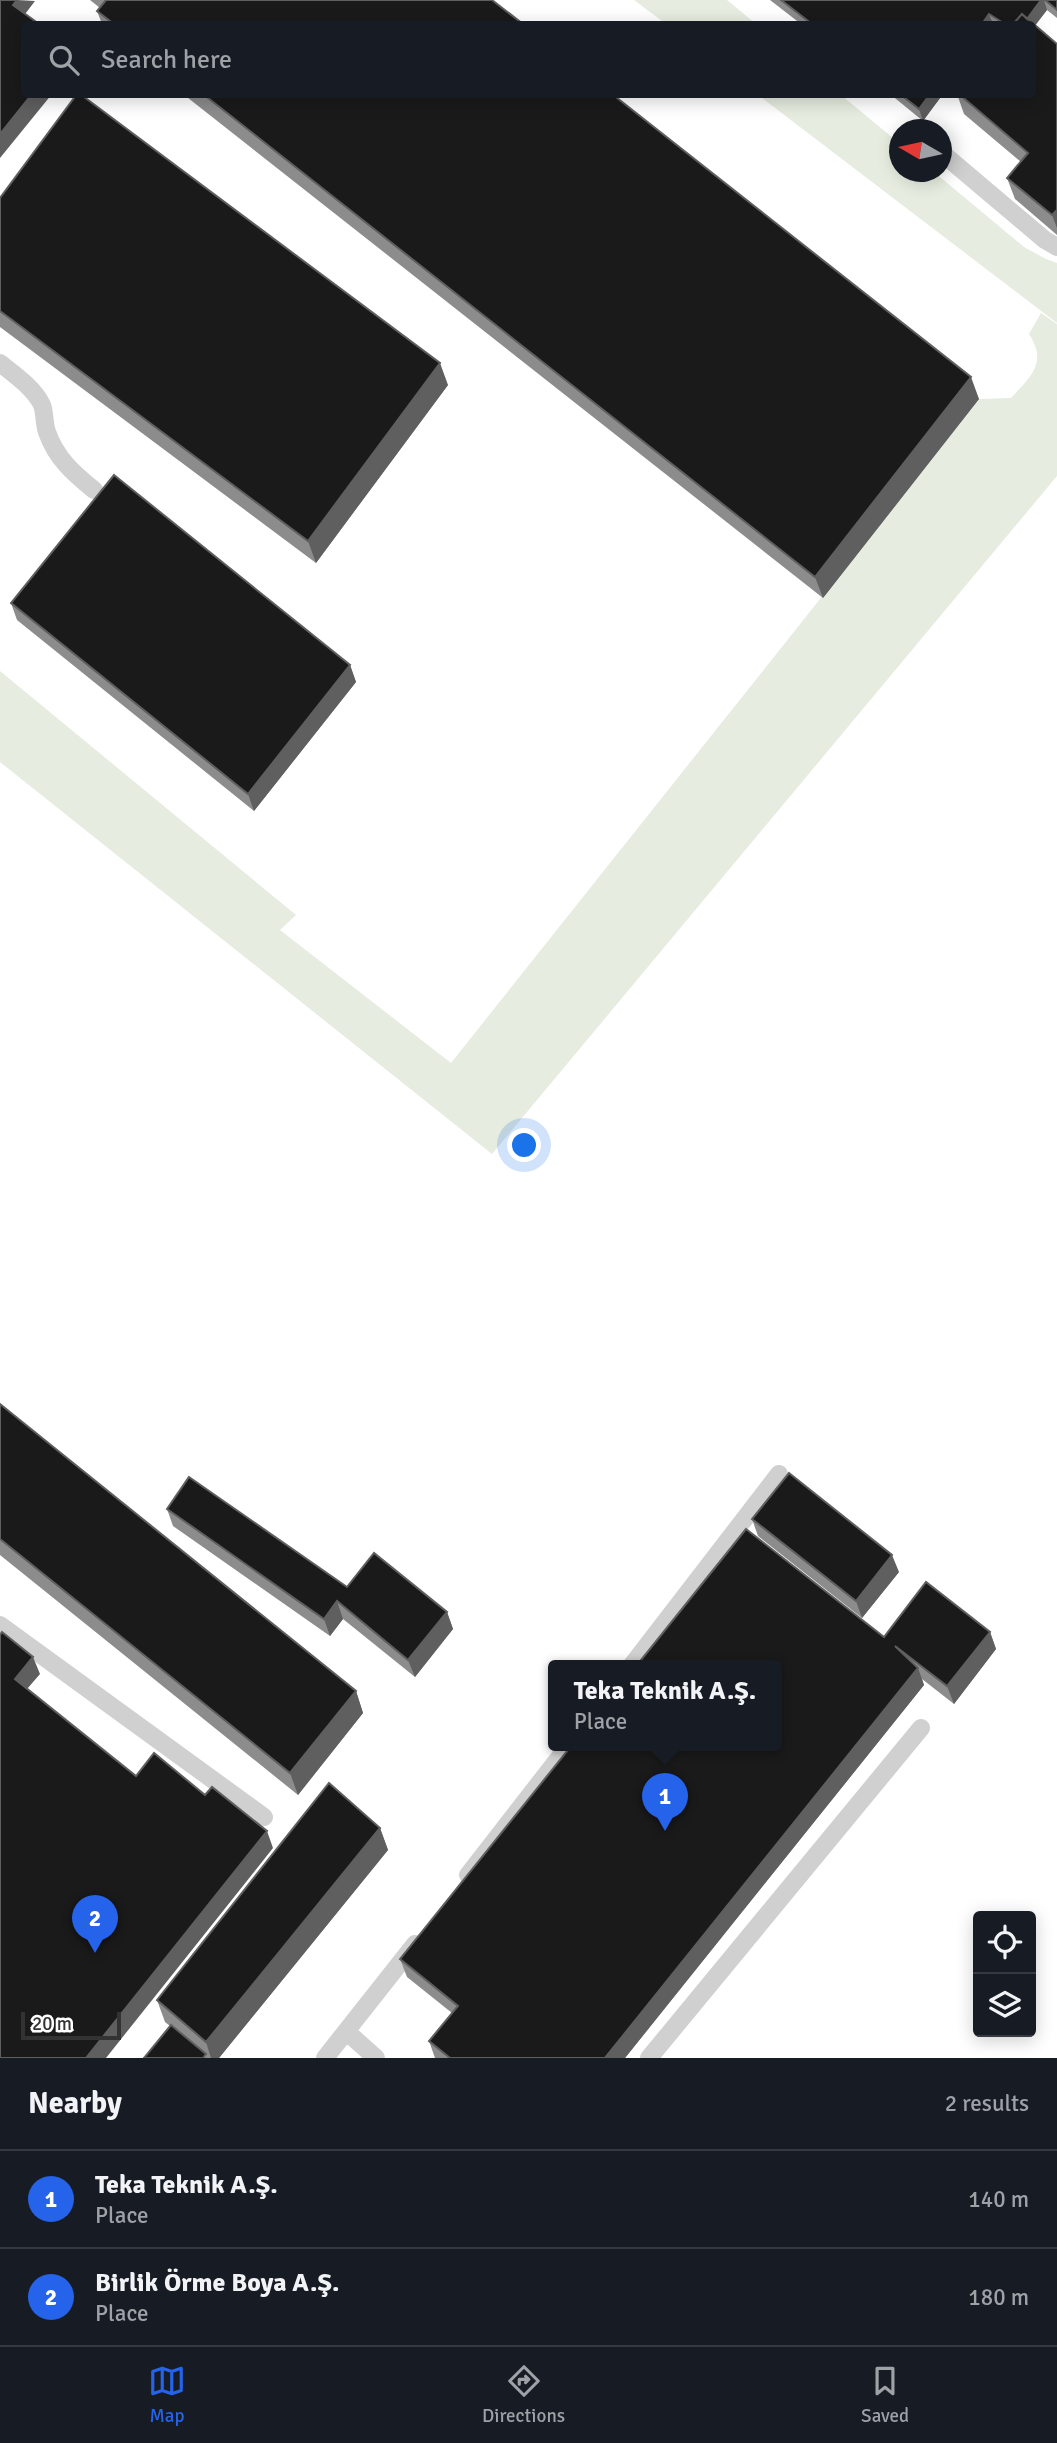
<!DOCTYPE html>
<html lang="en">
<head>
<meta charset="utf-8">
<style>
	:root { --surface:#171b24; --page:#20242c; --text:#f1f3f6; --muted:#9ea1a6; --line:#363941; --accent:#2563eb }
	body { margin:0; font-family:Signika,sans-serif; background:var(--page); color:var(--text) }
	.controls { position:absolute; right:21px; bottom:21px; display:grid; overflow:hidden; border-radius:7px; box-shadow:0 4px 18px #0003 }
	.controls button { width:63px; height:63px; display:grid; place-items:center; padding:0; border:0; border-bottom:2px solid var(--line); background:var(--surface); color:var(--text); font:35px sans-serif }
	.compass { position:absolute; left:889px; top:119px; width:63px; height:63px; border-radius:50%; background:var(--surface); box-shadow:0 4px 18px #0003; rotate:279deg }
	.scale { position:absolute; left:21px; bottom:18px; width:100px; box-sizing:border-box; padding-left:7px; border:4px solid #333; border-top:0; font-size:19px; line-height:24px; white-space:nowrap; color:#333; -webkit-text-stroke:5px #fff; paint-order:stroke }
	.you { position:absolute; left:525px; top:1146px; width:24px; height:24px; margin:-18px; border:5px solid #fff; border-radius:50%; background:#1a73e8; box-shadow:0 0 0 10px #1a73e833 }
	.badge { display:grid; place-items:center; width:46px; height:46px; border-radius:50%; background:var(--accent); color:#fff; font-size:23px; font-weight:700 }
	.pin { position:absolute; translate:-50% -58px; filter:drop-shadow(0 2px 4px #0008) }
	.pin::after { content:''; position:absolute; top:37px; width:24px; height:21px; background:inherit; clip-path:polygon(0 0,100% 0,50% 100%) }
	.popup { position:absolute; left:548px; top:1660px; width:234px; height:91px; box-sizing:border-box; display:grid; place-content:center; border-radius:7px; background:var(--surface); filter:drop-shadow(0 2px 5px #0005); font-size:23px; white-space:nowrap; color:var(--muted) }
	.popup b { font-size:26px; color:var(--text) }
	.popup::after { content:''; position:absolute; left:50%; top:100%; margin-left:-14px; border:14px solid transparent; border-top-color:var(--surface) }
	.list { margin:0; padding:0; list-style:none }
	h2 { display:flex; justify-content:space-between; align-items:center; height:91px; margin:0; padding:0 28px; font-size:30px }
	h2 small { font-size:23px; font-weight:400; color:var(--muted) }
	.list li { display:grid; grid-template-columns:46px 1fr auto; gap:21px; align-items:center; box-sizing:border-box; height:98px; padding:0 28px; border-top:2px solid var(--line) }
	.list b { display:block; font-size:26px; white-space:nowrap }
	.list p { margin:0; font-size:23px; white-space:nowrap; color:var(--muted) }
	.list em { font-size:23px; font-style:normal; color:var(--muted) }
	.icon { flex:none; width:38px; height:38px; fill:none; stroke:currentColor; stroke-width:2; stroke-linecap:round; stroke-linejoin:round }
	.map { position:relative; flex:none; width:1057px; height:2058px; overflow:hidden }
	.search { position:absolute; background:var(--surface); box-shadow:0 4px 18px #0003; left:21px; right:21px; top:21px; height:77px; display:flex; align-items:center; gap:18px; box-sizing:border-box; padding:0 24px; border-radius:7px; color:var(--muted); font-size:26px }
	.sheet { height:287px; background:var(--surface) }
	nav { display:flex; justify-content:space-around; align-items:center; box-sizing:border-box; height:98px; border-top:2px solid var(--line); background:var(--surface); font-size:19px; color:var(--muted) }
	nav a { display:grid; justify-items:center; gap:4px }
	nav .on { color:var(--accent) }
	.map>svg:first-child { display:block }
</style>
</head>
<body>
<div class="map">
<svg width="1057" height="2058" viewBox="0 0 1057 2058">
	<rect width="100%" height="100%" fill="#fff"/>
	<path fill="#e6ecdf" d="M634,0H727L756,24H666Z
		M758,95H841L899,143L900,172H934L1024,247L1046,259L1057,263V323Z
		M1041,313L1057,324V476L492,1154L0,762V671L296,915L280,930L451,1063L979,399L1011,398C1031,376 1048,363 1029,334Z"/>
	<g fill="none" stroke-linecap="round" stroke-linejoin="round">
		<path stroke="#d0d0d0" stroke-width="18" d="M942,153L1045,240L1057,247
			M0,363C14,374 34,388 42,405C45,413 44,424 47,432C56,458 73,473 94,490
			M0,1625L264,1817
			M632,1665L779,1474
			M468,1875L569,1745
			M347,2032L376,2058
			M325,2058L415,1944
			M649,2058L921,1728"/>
	</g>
	<path fill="#8c8c8c" d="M90,0H492L523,24H102L97,11L100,8Z
		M770,0H1057V18L1047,10L1035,26L1057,44V235L1015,199L1007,178L1021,162L964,114L957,94H1032V24H801Z
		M183,94H612L979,399L823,598Z
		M890,94H943L923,121Z
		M0,198L448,385L316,563L0,327Z
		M11,603L350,665L356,682L254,811L17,620Z
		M0,1404L356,1691L363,1713L298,1795L0,1555Z
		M167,1509L347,1587L447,1612L453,1629L415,1677L343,1619L330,1636L173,1526Z
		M752,1519L899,1572L862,1618L758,1536Z
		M990,1632L996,1649L954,1704L922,1679L924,1685L625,2058H435L429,2041L452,2013L407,1977L400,1959L884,1637Z
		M380,1828L388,1850L219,2058H144L170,2026L165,2022L157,2000Z"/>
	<path fill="#5f5f5f" d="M17,0L35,1L19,22L13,5Z
		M1041,0H1044L1047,10L1032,29L1023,24Z
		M989,14L993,24H982Z
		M32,94H52L0,158V134Z
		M930,94H943L923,121L919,109Z
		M1057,210V228L1052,215Z
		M440,363L448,385L316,563L308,541Z
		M971,377L979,399L823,598L815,577Z
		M350,665L356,682L254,811L248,794Z
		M892,1555L899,1572L862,1618L856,1601Z
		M337,1601L343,1619L330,1636L324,1619Z
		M447,1612L453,1629L415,1677L408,1660Z
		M990,1632L996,1649L954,1704L947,1686Z
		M33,1657L40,1674L21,1696L15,1679Z
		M918,1668L924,1685L625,2058H605Z
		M356,1691L363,1713L298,1795L290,1773Z
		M380,1828L388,1850L219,2058H211L206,2042Z
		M267,1831L273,1848L106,2058H86Z"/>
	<path fill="#1a1a1a" stroke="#5f5f5f" stroke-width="2" d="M0,0H17L13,5L39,24H24V94H32L0,134Z
		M106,0H492L523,24H114L97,11Z
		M781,0H1041L1027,19L1022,14L1013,24H1005L989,14L982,24H812Z
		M1045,0H1057V10Z
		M1022,14L1057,44V210L1052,215L1007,178L1028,153L959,94H1032V24H1013Z
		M77,94H80L440,363L308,541L0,311V198Z
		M203,94H612L971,377L815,577Z
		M900,94H930L919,109Z
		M114,475L350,665L248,794L11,603Z
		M0,1404L356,1691L290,1773L0,1539Z
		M789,1473L892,1555L856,1601L752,1519Z
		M189,1477L347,1587L374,1553L447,1612L408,1660L337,1601L324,1619L167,1509Z
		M746,1529L884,1637L926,1582L990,1632L947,1686L895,1646L918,1668L605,2058H450L429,2041L458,2006L400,1959L572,1745H777V1665H637Z
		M2,1632L33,1657L15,1679L136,1776L154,1753L205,1795L212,1787L267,1831L86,2058H0V1635Z
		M329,1783L380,1828L206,2042L157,2000Z
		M171,2025L206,2054L203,2058H144Z"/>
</svg>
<div class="controls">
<button><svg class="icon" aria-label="locate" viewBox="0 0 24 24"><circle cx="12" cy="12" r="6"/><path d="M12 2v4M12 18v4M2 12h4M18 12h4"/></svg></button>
<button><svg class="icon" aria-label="layers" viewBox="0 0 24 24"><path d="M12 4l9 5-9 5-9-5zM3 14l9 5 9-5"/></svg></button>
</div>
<svg class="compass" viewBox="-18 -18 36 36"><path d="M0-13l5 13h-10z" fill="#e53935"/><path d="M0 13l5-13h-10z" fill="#9ea1a6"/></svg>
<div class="scale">20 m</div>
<div class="you"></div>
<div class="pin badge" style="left:665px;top:1831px">1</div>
<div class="popup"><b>Teka Teknik A.Ş.</b>Place</div>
<div class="pin badge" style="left:95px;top:1953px">2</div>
<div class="search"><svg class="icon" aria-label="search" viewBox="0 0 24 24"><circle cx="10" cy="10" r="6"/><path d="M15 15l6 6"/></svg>Search here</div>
</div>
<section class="sheet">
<h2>Nearby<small>2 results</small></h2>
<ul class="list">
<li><span class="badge">1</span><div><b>Teka Teknik A.Ş.</b><p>Place</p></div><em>140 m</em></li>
<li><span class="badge">2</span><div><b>Birlik Örme Boya A.Ş.</b><p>Place</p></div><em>180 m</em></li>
</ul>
</section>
<nav>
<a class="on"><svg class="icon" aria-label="map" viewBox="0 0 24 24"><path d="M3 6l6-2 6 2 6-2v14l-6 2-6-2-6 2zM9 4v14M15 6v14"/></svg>Map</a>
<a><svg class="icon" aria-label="directions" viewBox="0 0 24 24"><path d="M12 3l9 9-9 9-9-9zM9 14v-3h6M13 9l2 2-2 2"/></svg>Directions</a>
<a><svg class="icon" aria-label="saved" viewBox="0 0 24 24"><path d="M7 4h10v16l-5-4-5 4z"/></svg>Saved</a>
</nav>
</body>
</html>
